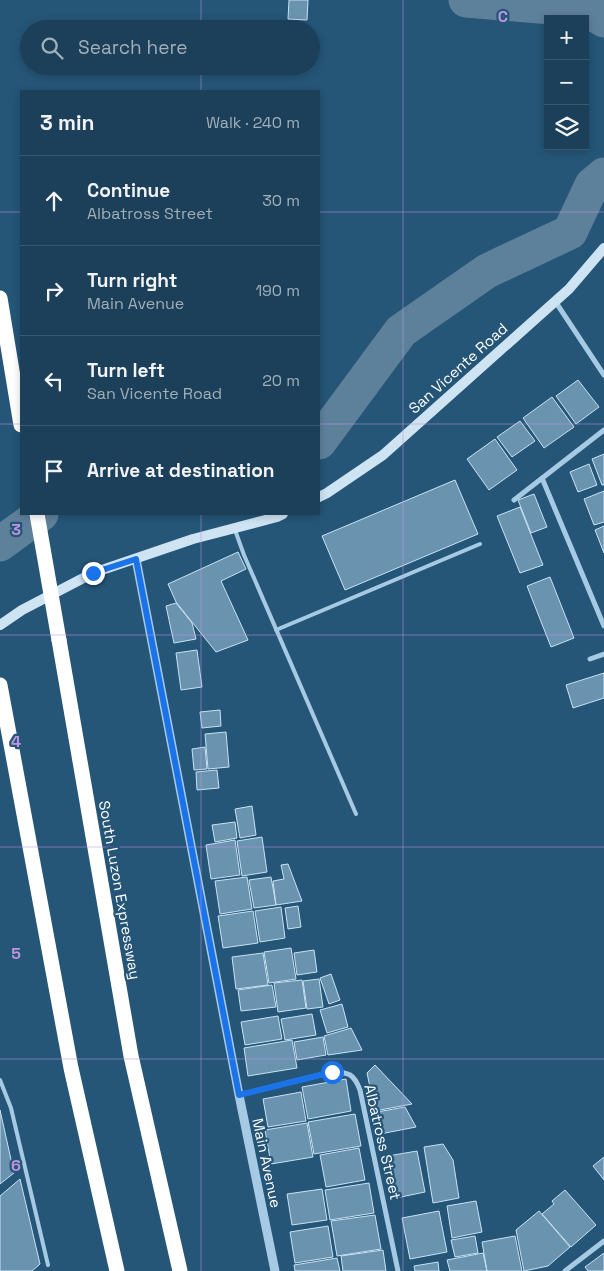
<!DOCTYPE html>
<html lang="en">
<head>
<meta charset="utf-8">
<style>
	:root { --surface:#1c4059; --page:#25475f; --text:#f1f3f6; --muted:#a0afba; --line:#3a596f }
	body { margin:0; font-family:"Space Grotesk",sans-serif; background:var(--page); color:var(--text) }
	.controls { position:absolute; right:15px; top:15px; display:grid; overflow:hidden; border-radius:0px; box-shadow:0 2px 8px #0003 }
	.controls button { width:45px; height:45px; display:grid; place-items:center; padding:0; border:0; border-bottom:1px solid var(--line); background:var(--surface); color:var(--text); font:25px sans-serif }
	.stop { position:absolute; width:15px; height:15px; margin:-11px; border:4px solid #1a73e8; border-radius:50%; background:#fff }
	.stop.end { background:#1a73e8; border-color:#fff; box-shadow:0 1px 5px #0008 }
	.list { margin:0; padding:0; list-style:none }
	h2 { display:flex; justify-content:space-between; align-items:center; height:65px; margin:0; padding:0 20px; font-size:21px }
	h2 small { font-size:16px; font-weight:400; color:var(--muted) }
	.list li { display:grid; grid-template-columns:32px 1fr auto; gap:15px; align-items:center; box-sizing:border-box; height:90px; padding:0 20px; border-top:1px solid var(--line) }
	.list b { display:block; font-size:19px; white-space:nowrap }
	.list p { margin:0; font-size:16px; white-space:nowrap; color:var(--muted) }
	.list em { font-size:16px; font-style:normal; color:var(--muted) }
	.icon { flex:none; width:28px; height:28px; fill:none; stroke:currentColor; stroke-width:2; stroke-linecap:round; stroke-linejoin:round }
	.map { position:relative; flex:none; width:604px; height:1271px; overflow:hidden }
	.search { position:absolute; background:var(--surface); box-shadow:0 2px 8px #0003; left:20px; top:20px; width:300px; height:55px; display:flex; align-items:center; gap:12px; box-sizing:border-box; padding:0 18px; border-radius:28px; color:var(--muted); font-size:19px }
	.panel { position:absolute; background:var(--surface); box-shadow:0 2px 8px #0003; left:20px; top:90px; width:300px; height:425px; border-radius:0px }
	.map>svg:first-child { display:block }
</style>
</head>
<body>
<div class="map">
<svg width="604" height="1271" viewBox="0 0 604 1271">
	<rect width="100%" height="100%" fill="#255577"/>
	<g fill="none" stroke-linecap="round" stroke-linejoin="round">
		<path stroke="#5e819b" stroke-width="35" d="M466,0L587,10L604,20
			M319,442L401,331L487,271L570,232L592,185L604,175
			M0,544L41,514"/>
	</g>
	<path fill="#6a93b0" stroke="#c8e2f3" d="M289,0H308L307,20L288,19Z
		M578,380L599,407L576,424L556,396Z
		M552,397L574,427L544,448L523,418Z
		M520,421L535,441L512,457L497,437Z
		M495,439L517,470L489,490L467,459Z
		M604,454V485H602L592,459Z
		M589,464L597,485L578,492L570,472Z
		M455,480L478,534L345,590L322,536Z
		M604,491V522L594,525L584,499Z
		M534,494L547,527L531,533L518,500Z
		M520,507L543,565L520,573L497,516Z
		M604,526V553L595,530Z
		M238,552L246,569L221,581L248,640L216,652L176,602L168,584Z
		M550,577L574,638L551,647L527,586Z
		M176,603L192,623L196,639L174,643L166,606Z
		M197,650L202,687L181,690L176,653Z
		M604,673V698L573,708L566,685Z
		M220,710L221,726L202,728L200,712Z
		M226,732L229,767L208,769L205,734Z
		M205,747L207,769L194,770L192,749Z
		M217,770L219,788L197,790L196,772Z
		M252,806L256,835L240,838L235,809Z
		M235,822L237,838L215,842L212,825Z
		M262,837L267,872L242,876L237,841Z
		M235,840L240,875L211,879L206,845Z
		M288,864L302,901L276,905L273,881L284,879L281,865Z
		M247,877L252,909L220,914L215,881Z
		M271,877L276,905L254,908L249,880Z
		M298,906L301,927L288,929L285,908Z
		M281,907L285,938L260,942L255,911Z
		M253,911L258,943L223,948L218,916Z
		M291,948L296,979L269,983L264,952Z
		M314,950L317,972L297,975L294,953Z
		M263,953L268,985L236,989L232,957Z
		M331,974L340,1000L329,1004L320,978Z
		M319,979L323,1007L307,1009L303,981Z
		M302,980L306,1008L278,1012L274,983Z
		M272,985L276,1007L241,1011L238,990Z
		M342,1004L348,1027L327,1033L320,1010Z
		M312,1014L316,1035L285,1040L281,1019Z
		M278,1016L282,1039L245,1045L241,1022Z
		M351,1028L362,1050L328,1055L324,1036Z
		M323,1037L326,1055L297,1060L294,1042Z
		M292,1040L297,1068L248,1076L244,1048Z
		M375,1065L412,1104L375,1111L367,1073Z
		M346,1079L351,1111L308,1119L302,1087Z
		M301,1092L306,1121L268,1127L263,1099Z
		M405,1107L416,1127L380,1134L377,1112Z
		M0,1110L14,1173L0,1184Z
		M355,1114L361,1146L314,1154L308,1122Z
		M307,1123L313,1157L271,1164L265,1130Z
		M443,1144L453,1160L459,1198L433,1203L424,1147Z
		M359,1148L365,1180L326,1187L320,1155Z
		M417,1151L425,1192L396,1198L388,1156Z
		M604,1157V1180L593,1166Z
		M20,1179L40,1264L32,1271H0V1196Z
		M369,1183L374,1213L330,1220L325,1190Z
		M322,1189L327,1220L292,1225L287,1194Z
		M565,1190L596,1225L571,1247L542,1214L554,1204L552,1201Z
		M476,1201L482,1232L452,1238L447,1206Z
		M439,1211L447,1252L410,1259L402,1218Z
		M539,1211L570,1247L548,1266L524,1271L516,1230Z
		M375,1215L381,1249L337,1256L331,1221Z
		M328,1226L333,1257L295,1263L290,1232Z
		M475,1236L478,1253L455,1257L451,1240Z
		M515,1236L522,1271H487L482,1242Z
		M383,1250L386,1271H343L341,1256Z
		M483,1253L487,1271H450L447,1260Z
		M604,1253V1271H588L585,1267Z
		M337,1258L340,1271H295L294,1265Z
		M438,1262L439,1271H415L414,1266Z"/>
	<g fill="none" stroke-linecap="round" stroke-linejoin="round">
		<path stroke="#a6cae3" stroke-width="4" d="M235,530L244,555L356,814
			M276,630L480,544
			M0,1080L11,1108L48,1265"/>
		<path stroke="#a6cae3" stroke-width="5" d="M555,301L604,375
			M542,478L604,626
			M514,500L604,430
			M590,659L604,654
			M239,1095L332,1072C349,1072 354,1074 360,1090L398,1271
			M565,1271L604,1241"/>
		<path stroke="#a6cae3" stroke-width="9" d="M136,559L239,1095L275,1271"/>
		<path stroke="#cee4f3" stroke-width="10" d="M319,497L327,493L383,455L569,289L604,248
			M0,625L22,610L93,573L193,539L277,517L283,514"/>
		<path stroke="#fff" stroke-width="15" d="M0,298L21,425
			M59,640L131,1056L180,1271
			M0,685L71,1068L117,1271"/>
		<path stroke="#fff" stroke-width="15" d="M37,514L59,640"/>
	</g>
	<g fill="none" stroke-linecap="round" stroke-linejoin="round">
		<path stroke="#1a73e8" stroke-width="6" d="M93,573L136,559L239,1095L332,1072"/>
	</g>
	<path fill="none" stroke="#bd96df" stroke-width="1" stroke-opacity="0.55" d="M201,0V29M403,0V1271M201,66V91M0,212H21M319,212H604M0,424H21M319,424H604M201,514V1271M0,635H604M0,847H604M0,1059H604"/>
	<g text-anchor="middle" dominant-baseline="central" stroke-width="4.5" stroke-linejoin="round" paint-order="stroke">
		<g font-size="15" fill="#fff" stroke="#255577">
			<text transform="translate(458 368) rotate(-42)">San Vicente Road</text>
			<text transform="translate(120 890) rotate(80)">South Luzon Expressway</text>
			<text transform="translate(383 1142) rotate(77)">Albatross Street</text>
			<text transform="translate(267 1163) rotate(78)">Main Avenue</text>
		</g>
	</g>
	<g font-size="16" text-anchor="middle" font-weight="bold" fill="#bd96df" stroke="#255577" stroke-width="4.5" stroke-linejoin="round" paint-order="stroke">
		<text x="503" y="22">C</text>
		<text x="16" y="535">3</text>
		<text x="16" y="747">4</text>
		<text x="16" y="959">5</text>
		<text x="16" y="1171">6</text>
	</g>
</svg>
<div class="controls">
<button>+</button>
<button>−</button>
<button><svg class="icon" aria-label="layers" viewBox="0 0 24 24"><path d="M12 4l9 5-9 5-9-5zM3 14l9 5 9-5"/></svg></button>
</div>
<div class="stop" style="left:332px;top:1072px"></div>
<div class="stop end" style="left:93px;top:573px"></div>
<div class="search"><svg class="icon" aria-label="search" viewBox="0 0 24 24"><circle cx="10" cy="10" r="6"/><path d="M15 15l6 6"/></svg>Search here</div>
<section class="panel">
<h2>3 min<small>Walk · 240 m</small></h2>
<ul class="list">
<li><svg class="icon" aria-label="ahead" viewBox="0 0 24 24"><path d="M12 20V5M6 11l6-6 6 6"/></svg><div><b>Continue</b><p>Albatross Street</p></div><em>30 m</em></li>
<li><svg class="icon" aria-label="right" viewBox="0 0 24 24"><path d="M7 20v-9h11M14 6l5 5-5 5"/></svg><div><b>Turn right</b><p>Main Avenue</p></div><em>190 m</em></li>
<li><svg class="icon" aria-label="left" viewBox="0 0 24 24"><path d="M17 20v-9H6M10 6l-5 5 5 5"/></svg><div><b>Turn left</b><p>San Vicente Road</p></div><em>20 m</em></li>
<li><svg class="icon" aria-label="arrive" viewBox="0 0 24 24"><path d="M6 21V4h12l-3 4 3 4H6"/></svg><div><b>Arrive at destination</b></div></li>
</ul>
</section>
</div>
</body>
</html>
